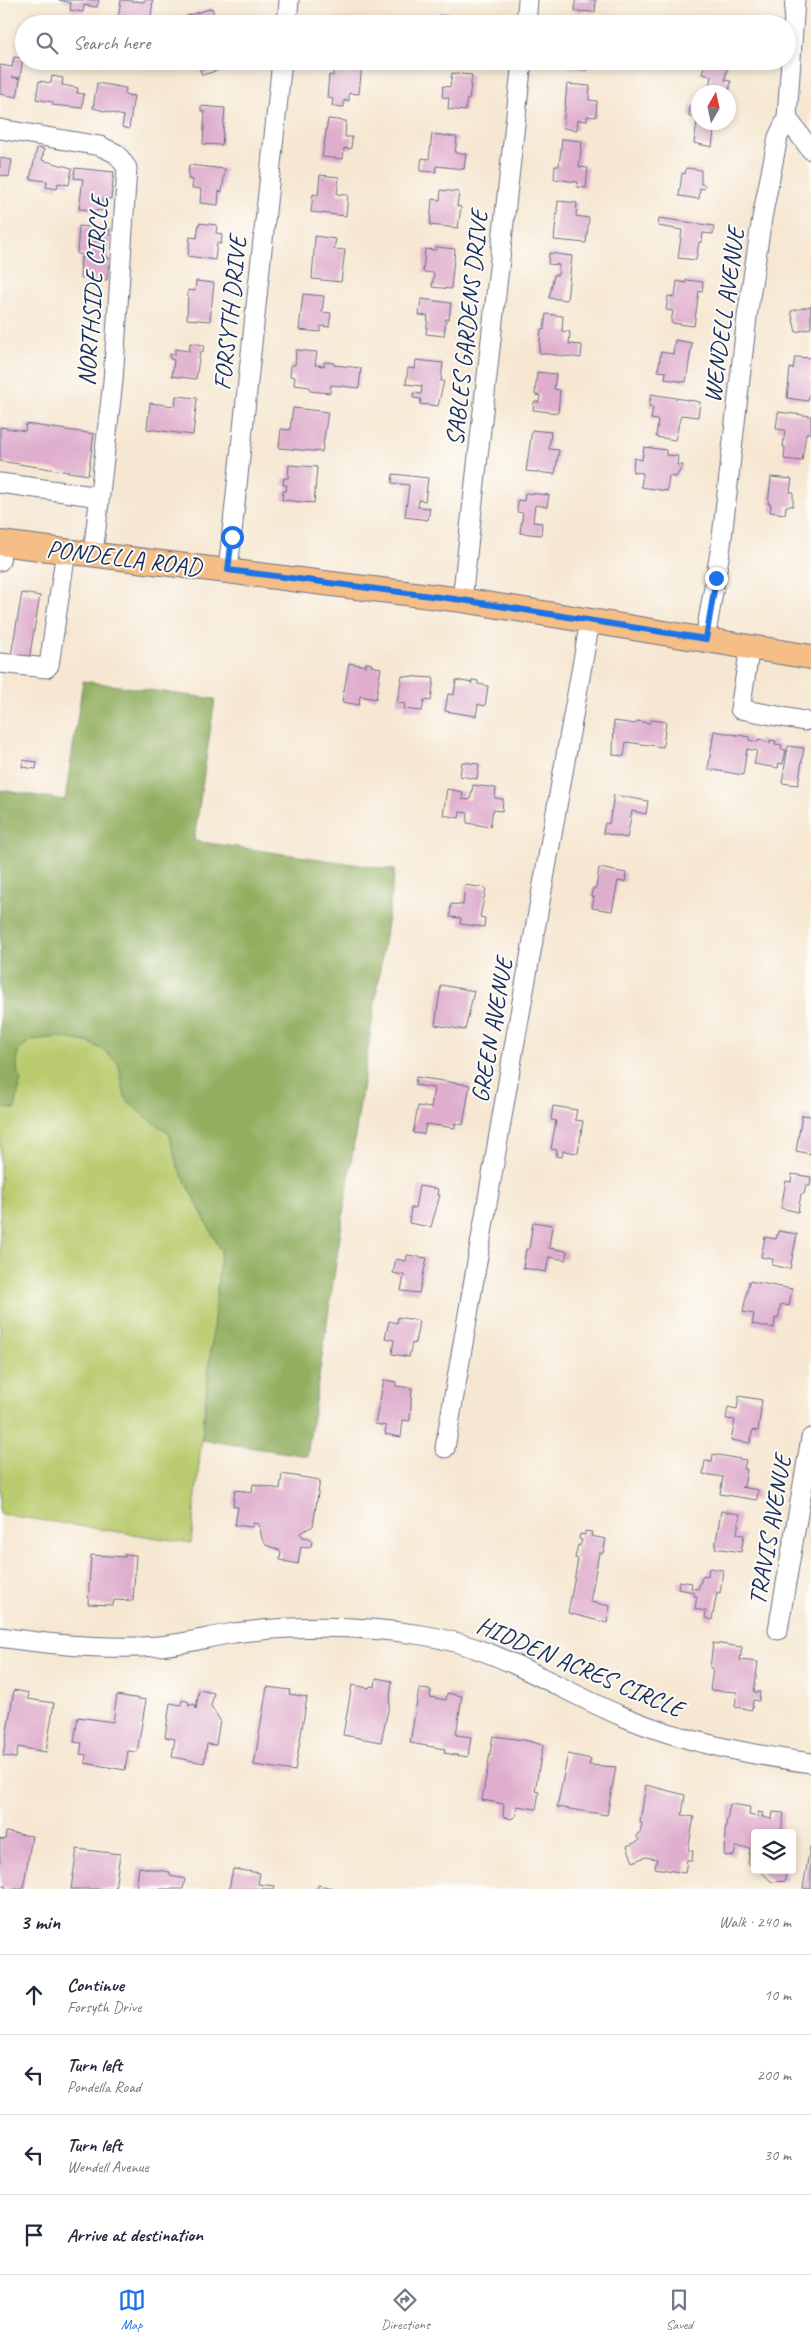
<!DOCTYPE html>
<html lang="en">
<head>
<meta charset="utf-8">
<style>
	:root { --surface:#fff; --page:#f6f6f7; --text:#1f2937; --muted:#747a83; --line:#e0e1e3; --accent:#1a73e8 }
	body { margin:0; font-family:Caveat,sans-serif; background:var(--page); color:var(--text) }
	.controls { position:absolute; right:15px; bottom:15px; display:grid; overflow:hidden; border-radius:5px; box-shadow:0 2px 8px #0003 }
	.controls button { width:45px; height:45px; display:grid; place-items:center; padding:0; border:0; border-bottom:1px solid var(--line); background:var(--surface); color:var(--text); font:25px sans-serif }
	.compass { position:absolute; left:691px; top:85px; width:45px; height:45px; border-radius:50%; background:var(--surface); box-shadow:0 2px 8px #0003; rotate:9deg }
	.stop { position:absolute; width:15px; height:15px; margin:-11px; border:4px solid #1a73e8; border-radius:50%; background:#fff }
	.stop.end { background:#1a73e8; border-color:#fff; box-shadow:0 1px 5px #0008 }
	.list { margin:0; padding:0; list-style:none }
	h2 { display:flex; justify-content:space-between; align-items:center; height:65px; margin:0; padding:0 20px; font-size:21px }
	h2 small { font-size:16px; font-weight:400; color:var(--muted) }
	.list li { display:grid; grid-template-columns:32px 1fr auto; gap:15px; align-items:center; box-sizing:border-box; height:80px; padding:0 20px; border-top:1px solid var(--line) }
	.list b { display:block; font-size:19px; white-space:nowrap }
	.list p { margin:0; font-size:16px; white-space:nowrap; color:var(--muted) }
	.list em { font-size:16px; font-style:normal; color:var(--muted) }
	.icon { flex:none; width:28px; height:28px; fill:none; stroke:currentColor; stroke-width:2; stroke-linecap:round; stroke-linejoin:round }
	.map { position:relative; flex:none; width:811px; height:1889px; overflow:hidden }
	.search { position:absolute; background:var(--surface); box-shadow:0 2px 8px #0003; left:15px; right:15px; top:15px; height:55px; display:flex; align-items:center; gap:12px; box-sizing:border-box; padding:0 18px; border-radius:28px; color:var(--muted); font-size:19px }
	.sheet { height:385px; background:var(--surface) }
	nav { display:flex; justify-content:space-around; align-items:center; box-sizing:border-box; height:70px; border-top:1px solid var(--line); background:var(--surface); font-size:14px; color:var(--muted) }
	nav a { display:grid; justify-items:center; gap:2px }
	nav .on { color:var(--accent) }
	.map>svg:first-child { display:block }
</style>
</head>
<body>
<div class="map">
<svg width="811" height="1889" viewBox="0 0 811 1889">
	<rect width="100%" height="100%" fill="#fdfcf7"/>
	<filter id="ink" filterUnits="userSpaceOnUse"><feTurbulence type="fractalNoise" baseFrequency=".02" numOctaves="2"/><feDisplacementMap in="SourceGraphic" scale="10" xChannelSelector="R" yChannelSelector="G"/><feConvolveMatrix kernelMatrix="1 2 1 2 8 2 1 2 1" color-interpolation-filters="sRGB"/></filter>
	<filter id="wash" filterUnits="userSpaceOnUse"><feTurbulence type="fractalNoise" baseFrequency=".0096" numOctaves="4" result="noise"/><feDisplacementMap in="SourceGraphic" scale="20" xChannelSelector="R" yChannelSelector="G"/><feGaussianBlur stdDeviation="1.12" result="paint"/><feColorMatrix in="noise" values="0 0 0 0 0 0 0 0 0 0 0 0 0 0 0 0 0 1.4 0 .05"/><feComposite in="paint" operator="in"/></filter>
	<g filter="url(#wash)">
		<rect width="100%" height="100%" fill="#f6e7d2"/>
		<path fill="#b9cb6e" stroke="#6a7d66" d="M59,1037C80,1041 107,1043 119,1066C124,1075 121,1086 125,1096C130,1109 158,1124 169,1133L177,1165L221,1250L191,1543L0,1514V1108L15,1109L21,1079L17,1071L18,1051L31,1040Z"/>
		<path fill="#92af61" stroke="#566f60" d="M83,681L215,699L194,841L395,870L307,1456L202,1440L221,1251L177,1165L169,1133L139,1112L125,1097L119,1065L106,1052L89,1042L59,1037L31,1040L18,1051L17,1071L21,1079L15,1109L0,1108V790L65,800Z"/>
		<g id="blocks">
			<path fill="#dfaecd" d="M59,0H99L97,7L84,5L83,12L70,10L71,3Z
				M121,0L144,2V0H153L150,24H141L142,20L134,19V24H125L126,18H118Z
				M575,0H596L595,12L575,11Z
				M212,8L217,24H187L184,17Z
				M439,15L477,19L476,24H438Z
				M333,18L368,22V24H333Z
				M14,57L23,58L20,78L12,77L20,79L17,97L0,94V65L12,67Z
				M209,61H229L230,67L202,75L199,66Z
				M569,61H588L587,70L568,68Z
				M705,61H728L725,80L731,81L729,92L709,89L711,76L702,74Z
				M334,62L362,65L359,94L349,93V101L344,100V107L332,106L333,99L327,98L329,75L333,76Z
				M452,73L472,75L469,100L467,99L465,111L448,109L449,98L442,97L443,86L450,87Z
				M52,76L63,78L62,85L78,88L77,93L84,94L82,108L52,105L53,102L36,99L39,81L51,83Z
				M97,83L126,88L125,95L134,96L129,129L122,127L124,116L93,108Z
				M567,84L590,86L589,100L597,101L596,117L587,116V121L578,120L577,130L563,128Z
				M690,105L698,107V118L689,116Z
				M201,106L225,108L222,145L203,144L205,112L201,111Z
				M328,119L346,121L345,137H352L351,149L344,148L343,159L322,157Z
				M697,122H715L712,147L694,143Z
				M432,134L457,137L455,153L466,154L464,169L436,166V172L420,171L422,158L429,159Z
				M562,139L582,141L579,167L588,168L586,188L577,187L578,182L554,179L555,166H559Z
				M37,148L44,149L42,160L72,168L69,185L58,183L57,189L46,187L47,181L30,179Z
				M0,158L12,160L9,177L0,175Z
				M189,165L225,169L222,192L219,191L218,205L200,203L201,189L192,188L193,180L188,179Z
				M75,168L114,172L111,199L103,198L102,211L79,209L83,179L74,178Z
				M686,168L701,170V184L705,185L704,189L700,188L699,199L679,196L682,173L685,174Z
				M320,175L339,177L337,194L348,195L346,216L311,212L313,194L318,195Z
				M441,190L459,192L457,206L461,207L458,228L430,225L432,199L440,200Z
				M558,201L577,203L576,216L589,218L586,243L554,240Z
				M659,218L714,226L713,234L703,233L702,242H699L696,260L678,258L682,230L658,226Z
				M199,223L217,225L216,233L222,234L221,244L217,243L215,260L188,256L190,237L197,238Z
				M79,226L110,229L109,241H94L107,242L106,258H109L107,280L80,278L81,257L88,258V255L77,254Z
				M315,236L336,239L334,249L345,250L341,282L312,279Z
				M436,247L455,249L451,289L432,287L434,273L423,272L425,249L436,250Z
				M549,253L572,256L567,300L549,298L554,275H558L559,265L548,264Z
				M686,280L703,282L702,292L699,291L694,326L671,323L673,311L666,310L668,296L675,297L677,281L686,283Z
				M196,281L214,283L210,321L187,319L188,290L195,291Z
				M303,294L324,296L322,312L331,313L329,327L321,326L320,332L299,330Z
				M421,299L451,303L449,319H446L444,336L426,334L428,316L419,315Z
				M811,306V328L796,332L791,311Z
				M546,314L563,316L562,331L570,332L569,344L582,345L581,358L539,353L541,329L544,330Z
				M675,340L692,343L686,382L665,379L666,372L658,371L661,352L673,354Z
				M190,343L204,345L203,352H200L196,379L172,376L174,360L170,359V354L175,355V349L189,351Z
				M296,350L317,352L315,365L324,366V362L334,363V365L361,368L359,388L331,385L330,393L310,391V387L294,385L295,377L290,376L291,365H295Z
				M795,357L811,358V388L808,401L787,398L790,368L793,369Z
				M416,360L443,363L441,381H444L438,406L420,404L421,399L413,398V393L421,394L422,386L406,384L408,368L415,369Z
				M537,372L556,374L554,389L560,390L558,413L533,410L534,402H539L540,396L535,395Z
				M651,394L700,402L698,417L681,415L675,440L656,437L658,420L651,419L653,407H649Z
				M176,396L197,398L193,435L147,429L150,403L175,406Z
				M293,408L328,412L322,452L279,448L281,429L290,430Z
				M778,412L811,416V433H806L802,461L784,459L785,447H783L785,430L776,429Z
				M26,424L94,434L88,475L0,461V427L25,431Z
				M532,430L551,432L549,449L559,450L555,474L526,471Z
				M644,447L666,450V455L678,456L677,465H683L682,467L676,477L669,476L667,491L641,487L643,473L633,472L634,458L642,460Z
				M289,465L317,467L314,503L282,500L283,491H286L287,485H283L284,478H288Z
				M393,474L428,478L425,501L419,500L418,507L430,508L428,520L405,517L409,485L392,483Z
				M771,477L792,479L790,492H793V506H786L785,514L770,512L771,504H768Z
				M525,493L549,495L547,507L535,505L533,522L542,523L541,535L520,533L523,513L517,512L518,500L524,501Z
				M22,593L40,596L29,659L11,655Z
				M349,663L366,666V663L372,664L371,666L381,668L376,699L360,696L359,705L342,702Z
				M402,676L434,678L431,701L424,700L422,711L404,709L405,704L397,703Z
				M456,680L472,683V680L478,681V684L488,686L485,706L478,704L476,716L445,711L448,694L454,695Z
				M651,720L666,722L663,747L626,742L624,756L613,755L614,721L636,724L637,721L650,723Z
				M714,731L749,737V740L758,742L759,739L770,743V740L776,741L775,744L782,745L781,749L786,750L783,764L779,763L778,768L754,764L757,751L747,749L743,775L708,769Z
				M788,746L804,748L798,785L782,783Z
				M23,760L37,762L36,769L22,767Z
				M462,762L479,764L477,779L460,776Z
				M473,785L496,788L495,798L503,799L502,811L493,810L490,827L467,823L468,813L460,812L459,818L443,815L447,789L463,792L462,799L470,800Z
				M614,795L648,801L646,814L632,811L627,838L603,833L605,823L609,824Z
				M599,868L626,873L625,882L618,881L612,911L592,908L594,897L591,896L593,888H596Z
				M465,885L486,888L480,917L485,918L484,927L460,924L461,918L450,917L451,904L463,905Z
				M441,985L474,991L465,1030L435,1025Z
				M416,1077L470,1085L463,1125L455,1123V1128L426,1124L424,1134L413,1133L418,1106L431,1108L434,1088L415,1085Z
				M553,1106L577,1110L575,1120L583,1121L578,1153L563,1151L562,1157L556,1156L557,1150L551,1149L556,1121L551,1120Z
				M802,1115L811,1116V1154L796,1151Z
				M792,1174L811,1177L810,1186L806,1185L804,1194H801L798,1212L781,1208L786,1181L791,1182Z
				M419,1186L438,1189L437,1195H440L431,1227L409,1223L411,1208H415Z
				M533,1222L552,1225L549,1248L567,1251L566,1260L549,1257L546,1272L523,1268L526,1249H529Z
				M778,1231L797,1234L790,1269L772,1265L773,1259L761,1257L765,1237L776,1239Z
				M407,1255L427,1258L419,1293L401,1291L404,1275L393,1273L396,1259L406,1261Z
				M749,1281L792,1289L789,1306L781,1304L778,1319L775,1318L774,1328L752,1324L754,1314L743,1312Z
				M398,1317L419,1321L415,1344L412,1343L409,1357L392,1354L394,1340L385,1338L389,1321L397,1323Z
				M384,1380L396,1382V1386L412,1388L410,1421L403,1420L401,1437L385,1434L386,1426L375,1424Z
				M739,1396L762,1400L758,1431L753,1430L750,1443L731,1440L735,1420L726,1419L728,1407L737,1409Z
				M713,1454L746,1460L744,1469H747L744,1487H741L758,1490L757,1500L720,1494L723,1477L703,1474L705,1461L712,1462Z
				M282,1474L320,1480L313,1526L300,1533L303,1537L309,1538L312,1542L311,1546L308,1548L301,1547L298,1564L280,1560L281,1551L266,1545L262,1539L259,1524L253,1523V1527L235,1525L238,1507L233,1506L235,1490L252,1492L253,1484L280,1489Z
				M721,1511L740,1514L737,1534L744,1535L741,1552L715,1548Z
				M585,1531L592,1532L591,1536L606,1539L603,1553H599L590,1602L610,1606L607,1623L568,1613L578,1559L575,1558L578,1545L580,1546L582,1540L579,1539L580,1534L585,1535Z
				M125,1554L136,1555L133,1601L114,1600L113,1605L88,1604L91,1555L125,1557Z
				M709,1568L723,1570L720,1593L717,1592L712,1620L705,1618L706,1611L695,1609L697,1596H694V1592L678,1589L679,1581L692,1583L691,1588L698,1589L703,1575L708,1576Z
				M713,1643L742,1647L740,1660L758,1662L754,1692H760L759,1701L753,1700L752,1710L735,1707L737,1692L710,1690L713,1669L710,1668Z
				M376,1678L392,1681L389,1706L381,1742L343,1735L352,1685L369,1688L370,1686L375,1687Z
				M267,1687L290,1690L289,1694L307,1697L295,1771L254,1765Z
				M419,1689L431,1690L430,1697L446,1700L447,1693L462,1696L456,1735L471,1737L468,1757L444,1753L445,1749L410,1743Z
				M14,1690L29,1693L28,1699L54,1703L46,1752L18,1747L16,1758L3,1756Z
				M199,1690L214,1693L211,1706L220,1720L216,1745L207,1744L204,1763L172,1757L175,1739L165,1737L170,1703L181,1705L182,1700L189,1702L188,1706L194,1704L196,1709Z
				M117,1695L146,1700L137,1752L128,1751L125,1770L85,1763L86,1755L80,1754L82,1743L74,1742L78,1717L113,1722Z
				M493,1736L524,1740L543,1745L535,1791L539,1792L536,1809L517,1806L516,1816L511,1819L503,1816L504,1804L482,1800Z
				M568,1754L591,1759L589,1765L616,1767L607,1815L557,1807Z
				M646,1785L685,1795L682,1815L694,1817L688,1850L693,1851L692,1861L687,1860L685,1873L655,1868L657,1859L645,1857L633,1862L627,1846L639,1841L637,1837L638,1833H640L642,1823L640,1822Z
				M730,1804L750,1807L749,1815L758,1817V1812L763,1813L762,1817L772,1819L773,1812L784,1813L781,1833H755V1865L748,1864L750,1848L736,1847L734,1856L724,1855L725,1830Z
				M6,1832L32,1836L23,1889H5L6,1886H0V1839L5,1840Z
				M810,1847H811V1889L803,1888Z
				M77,1849L120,1854L115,1889H71Z
				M139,1867L170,1872V1876L185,1879L183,1889H136Z
				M233,1869L260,1873L258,1884L275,1886L274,1889H229Z
				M759,1870H785L786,1881L772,1882Z
				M318,1885L333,1888V1889H317Z"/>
		</g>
	</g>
	<g filter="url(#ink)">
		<use href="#blocks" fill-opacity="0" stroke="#686f87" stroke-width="1"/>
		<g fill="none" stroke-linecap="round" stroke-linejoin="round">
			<defs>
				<path id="minor" d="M287,24L289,0
					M526,24L528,0
					M787,118L811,150
					M0,129L100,146L117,154L127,168L113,381L93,554
					M0,483L100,497
					M0,561L2,543
					M228,570L282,61
					M462,600L522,61
					M705,639L721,546L747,317L762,218L778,137L787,118L795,0
					M750,647L740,709L804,721
					M0,663L46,668L49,665L66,551
					M445,1448L514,1047L590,621
					M778,1630L811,1438
					M0,1637C53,1645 105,1650 159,1646C184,1644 209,1637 234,1633C297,1625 359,1625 422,1635C500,1647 554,1688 624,1717C684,1742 747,1754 811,1763"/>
				<path id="major" d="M0,543L462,600L811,657"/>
			</defs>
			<use href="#minor" stroke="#686f87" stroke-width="21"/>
			<use href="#major" stroke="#686f87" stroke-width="26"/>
			<use href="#minor" stroke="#fff" stroke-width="19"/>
			<use href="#major" stroke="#f6be87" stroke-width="24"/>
		</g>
	</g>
	<g fill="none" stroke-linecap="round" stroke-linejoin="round" filter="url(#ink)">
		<path stroke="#1a73e8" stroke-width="6" d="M232,537L228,570L462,600L706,639L716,578"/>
	</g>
	<g text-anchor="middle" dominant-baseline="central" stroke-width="4" stroke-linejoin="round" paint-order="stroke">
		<g font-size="25" fill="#1b2f5e" stroke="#fdfcf7">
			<text transform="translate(93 291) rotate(-86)">NORTHSIDE CIRCLE</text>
			<text transform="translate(230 313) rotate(-84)">FORSYTH DRIVE</text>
			<text transform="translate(724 315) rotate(-82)">WENDELL AVENUE</text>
			<text transform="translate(467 328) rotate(-84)">SABLES GARDENS DRIVE</text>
			<text transform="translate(124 558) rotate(7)">PONDELLA ROAD</text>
			<text transform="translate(492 1030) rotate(-80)">GREEN AVENUE</text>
			<text transform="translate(770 1530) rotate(-80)">TRAVIS AVENUE</text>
			<text transform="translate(580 1667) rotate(23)">HIDDEN ACRES CIRCLE</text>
		</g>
	</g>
</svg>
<div class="controls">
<button><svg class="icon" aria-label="layers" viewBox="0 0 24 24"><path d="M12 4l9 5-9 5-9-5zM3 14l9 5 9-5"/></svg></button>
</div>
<svg class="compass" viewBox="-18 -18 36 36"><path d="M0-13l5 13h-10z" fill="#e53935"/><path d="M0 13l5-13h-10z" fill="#747a83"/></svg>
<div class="stop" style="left:232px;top:537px"></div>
<div class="stop end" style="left:716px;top:578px"></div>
<div class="search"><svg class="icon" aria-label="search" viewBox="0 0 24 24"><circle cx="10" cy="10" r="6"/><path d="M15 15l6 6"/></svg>Search here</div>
</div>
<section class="sheet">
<h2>3 min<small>Walk · 240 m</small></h2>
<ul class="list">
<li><svg class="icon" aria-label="ahead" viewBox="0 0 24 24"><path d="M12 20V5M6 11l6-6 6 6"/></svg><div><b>Continue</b><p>Forsyth Drive</p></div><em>10 m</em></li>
<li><svg class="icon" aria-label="left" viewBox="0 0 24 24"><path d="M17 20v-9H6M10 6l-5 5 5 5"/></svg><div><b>Turn left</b><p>Pondella Road</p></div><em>200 m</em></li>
<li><svg class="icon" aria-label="left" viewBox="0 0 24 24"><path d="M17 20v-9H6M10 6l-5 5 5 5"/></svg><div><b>Turn left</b><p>Wendell Avenue</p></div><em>30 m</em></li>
<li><svg class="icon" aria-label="arrive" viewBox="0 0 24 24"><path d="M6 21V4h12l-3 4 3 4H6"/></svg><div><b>Arrive at destination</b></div></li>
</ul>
</section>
<nav>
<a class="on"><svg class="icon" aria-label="map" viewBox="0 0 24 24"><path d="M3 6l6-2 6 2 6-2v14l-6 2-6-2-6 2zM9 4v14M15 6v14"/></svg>Map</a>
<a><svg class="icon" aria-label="directions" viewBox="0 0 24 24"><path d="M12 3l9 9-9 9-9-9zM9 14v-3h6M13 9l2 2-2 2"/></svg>Directions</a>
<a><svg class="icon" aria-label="saved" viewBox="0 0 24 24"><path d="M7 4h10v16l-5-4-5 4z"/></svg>Saved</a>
</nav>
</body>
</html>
